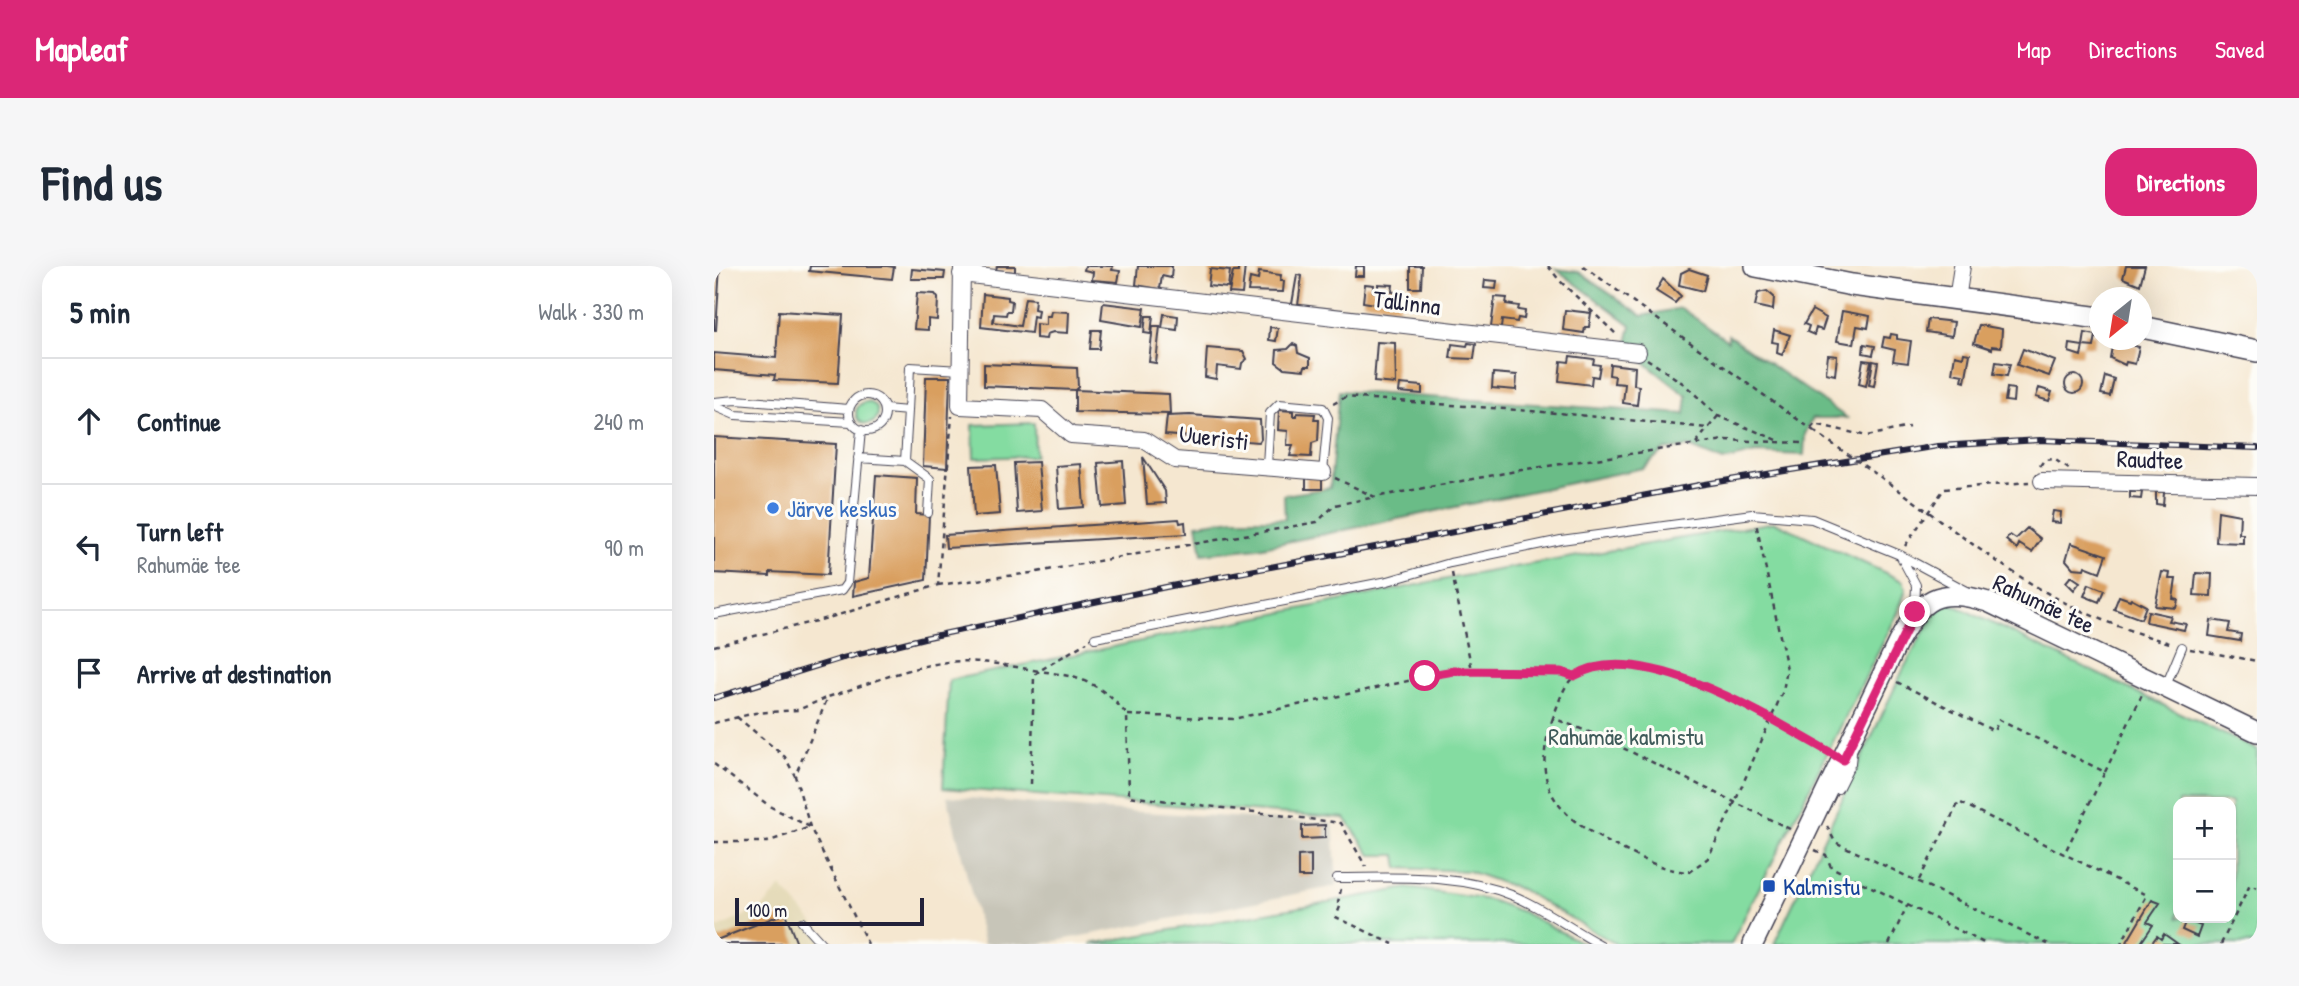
<!DOCTYPE html>
<html lang="en">
<head>
<meta charset="utf-8">
<style>
	:root { --surface:#fff; --page:#f6f6f7; --text:#1f2937; --muted:#747a83; --line:#e0e1e3; --accent:#db2777 }
	body { margin:0; font-family:"Patrick Hand",sans-serif; background:var(--page); color:var(--text) }
	.controls { position:absolute; right:21px; bottom:21px; display:grid; overflow:hidden; border-radius:14px; box-shadow:0 7px 28px #0002 }
	.controls button { width:63px; height:63px; display:grid; place-items:center; padding:0; border:0; border-bottom:2px solid var(--line); background:var(--surface); color:var(--text); font:35px sans-serif }
	.compass { position:absolute; left:1375px; top:21px; width:63px; height:63px; border-radius:50%; background:var(--surface); box-shadow:0 7px 28px #0002; rotate:210deg }
	.scale { position:absolute; left:21px; bottom:18px; width:189px; box-sizing:border-box; padding-left:7px; border:4px solid #22223b; border-top:0; font-size:19px; line-height:24px; white-space:nowrap; color:#22223b; -webkit-text-stroke:5px #fdfcf7; paint-order:stroke }
	.stop { position:absolute; width:21px; height:21px; margin:-16px; border:5px solid #db2777; border-radius:50%; background:#fff }
	.stop.end { background:#db2777; border-color:#fff; box-shadow:0 2px 7px #0008 }
	.list { margin:0; padding:0; list-style:none }
	h2 { display:flex; justify-content:space-between; align-items:center; height:91px; margin:0; padding:0 28px; font-size:30px }
	h2 small { font-size:23px; font-weight:400; color:var(--muted) }
	.list li { display:grid; grid-template-columns:46px 1fr auto; gap:21px; align-items:center; box-sizing:border-box; height:126px; padding:0 28px; border-top:2px solid var(--line) }
	.list b { display:block; font-size:26px; white-space:nowrap }
	.list p { margin:0; font-size:23px; white-space:nowrap; color:var(--muted) }
	.list em { font-size:23px; font-style:normal; color:var(--muted) }
	.icon { flex:none; width:38px; height:38px; fill:none; stroke:currentColor; stroke-width:2; stroke-linecap:round; stroke-linejoin:round }
	.map { position:relative; flex:none; width:1543px; height:678px; overflow:hidden; border-radius:21px }
	header { display:flex; align-items:center; gap:42px; box-sizing:border-box; height:98px; padding:0 35px; background:var(--accent); color:#fff }
	header strong { font-size:33px }
	nav { display:flex; gap:38px; margin-inline-start:auto; font-size:24px }
	.intro { display:flex; align-items:center; justify-content:space-between; box-sizing:border-box; height:168px; padding:0 42px }
	h1 { margin:0; font-size:49px }
	.button { padding:18px 32px; border-radius:21px; background:var(--accent); color:#fff; font-size:24px; font-weight:700 }
	main { display:flex; gap:42px; padding:0 42px }
	aside { flex:1; background:var(--surface); border-radius:21px; box-shadow:0 7px 28px #0002 }
	.map>svg:first-child { display:block }
</style>
</head>
<body>
<header>
<strong>Mapleaf</strong>
<nav><a>Map</a><a>Directions</a><a>Saved</a></nav>
</header>
<div class="intro"><h1>Find us</h1><a class="button">Directions</a></div>
<main>
<aside>
<h2>5 min<small>Walk · 330 m</small></h2>
<ul class="list">
<li><svg class="icon" aria-label="ahead" viewBox="0 0 24 24"><path d="M12 20V5M6 11l6-6 6 6"/></svg><div><b>Continue</b></div><em>240 m</em></li>
<li><svg class="icon" aria-label="left" viewBox="0 0 24 24"><path d="M17 20v-9H6M10 6l-5 5 5 5"/></svg><div><b>Turn left</b><p>Rahumäe tee</p></div><em>90 m</em></li>
<li><svg class="icon" aria-label="arrive" viewBox="0 0 24 24"><path d="M6 21V4h12l-3 4 3 4H6"/></svg><div><b>Arrive at destination</b></div></li>
</ul>
</aside>
<div class="map">
<svg width="1543" height="678" viewBox="0 0 1543 678">
	<rect width="100%" height="100%" fill="#fdfcf7"/>
	<filter id="ink" filterUnits="userSpaceOnUse"><feTurbulence type="fractalNoise" baseFrequency=".0143" numOctaves="2"/><feDisplacementMap in="SourceGraphic" scale="14" xChannelSelector="R" yChannelSelector="G"/><feConvolveMatrix kernelMatrix="1 2 1 2 8 2 1 2 1" color-interpolation-filters="sRGB"/></filter>
	<filter id="wash" filterUnits="userSpaceOnUse"><feTurbulence type="fractalNoise" baseFrequency=".00686" numOctaves="4" result="noise"/><feDisplacementMap in="SourceGraphic" scale="28" xChannelSelector="R" yChannelSelector="G"/><feGaussianBlur stdDeviation="1.57" result="paint"/><feColorMatrix in="noise" values="0 0 0 0 0 0 0 0 0 0 0 0 0 0 0 0 0 1.4 0 .05"/><feComposite in="paint" operator="in"/></filter>
	<g filter="url(#wash)">
		<rect width="100%" height="100%" fill="#f5e7d0"/>
		<path fill="#e5dbba" d="M67,621L119,678H0V664L49,641Z"/>
		<path fill="#c7c5b8" d="M233,530L374,543L619,557L623,620L327,678H270Z"/>
		<path fill="#84dca1" stroke="#537f6e" stroke-width="2" fill-rule="evenodd" d="M142 147a11 11 0 1 1 22 0a11 11 0 1 1-22 0Z
			M320,157L321,190L260,192L259,159Z
			M1061,256L1189,315L1192,323L1185,345L1017,678H902L806,623L754,605L684,602L682,589H657L631,552L229,522L235,414L738,312Z
			M1236,337L1543,484V678H1060L1190,402L1223,342ZM1464,536H1517V652H1464Z
			M694,622L776,634L809,646L870,678H377Z"/>
		<path fill="#6bbc87" stroke="#466f61" stroke-width="2" d="M842,3L865,6L928,50L967,42L1014,75V69L1133,152H1099L1091,168L1090,189L1042,187L1009,195L975,181L950,184L929,202L544,282L488,288L483,258L520,253H571L570,229L616,222L625,125L971,148L973,130L912,82L917,59Z"/>
		<g id="blocks">
			<path fill="#d99f5e" d="M0,0H6L2,64H0Z
				M96,0H173L180,1L178,13L95,5Z
				M283,0H301V6L282,4Z
				M371,0H399L398,4L406,5L404,16L378,14L379,6L370,4Z
				M424,0H458L457,12L448,10L446,23L422,19Z
				M524,0H531L528,28L515,27L519,6H524Z
				M642,0H650V10H641Z
				M696,0H708L707,22H696Z
				M1412,0H1431L1426,19L1409,12Z
				M198,3L231,6L230,13H197Z
				M496,3L516,5L514,22L494,20Z
				M975,3L993,9L989,25L965,19L967,7Z
				M545,6L567,9L566,15H570L569,26L534,25L536,12L544,14Z
				M583,9L588,10L584,39L578,38Z
				M949,13L967,30L961,37L942,25Z
				M771,14L783,15L782,23L770,22Z
				M651,18L660,19L659,25L664,26V18L679,19L678,26L686,27L685,42L649,36Z
				M1053,25L1060,31L1059,44L1041,40L1044,27Z
				M203,27L221,28L224,32L223,54L214,53V64L200,63Z
				M269,28L294,31V34L298,35L297,45H293L292,49L280,48L279,56L306,60L311,32L321,33L320,43L324,44L323,51L319,50L317,67L267,61Z
				M781,31L793,32L792,38L805,40L804,44L811,45L810,53L804,52L803,56L788,54L787,62L777,61Z
				M389,37L431,42L428,61L387,54Z
				M851,44L877,47L875,61H871L870,67L849,64Z
				M1098,44L1112,52L1108,64L1102,62L1100,69L1093,66L1095,60L1090,58Z
				M65,45L129,49L124,117L60,114L61,109L0,104V87L62,92Z
				M337,45L355,46L354,67L339,66L333,68L332,73L322,72V58L332,59V50H336Z
				M1128,45L1156,50L1154,62L1143,60L1140,78L1123,75Z
				M450,48L464,50L463,64L448,62Z
				M432,50H439L437,68L430,67Z
				M1214,53L1240,56L1238,70L1212,66Z
				M1265,59L1288,63L1287,81L1278,80V83L1260,77Z
				M439,60H446L442,97L435,96Z
				M556,61L564,62L562,75L555,74Z
				M378,64H387L385,83H376Z
				M1060,64L1076,69L1068,89L1063,87L1064,77L1058,76Z
				M1371,67L1382,69L1380,81L1369,80Z
				M1177,68L1183,69V73L1197,75L1194,97L1179,95L1181,84L1168,81L1170,71L1176,72Z
				M1399,75L1425,81L1421,98L1412,96L1411,99L1396,92Z
				M663,76L681,77L682,118L660,116Z
				M754,77L762,78L760,93L736,92L738,78L753,80Z
				M579,78L583,80L584,87L596,92V100H591L590,104L570,102L562,96L563,84L574,83Z
				M1150,78L1161,80L1159,89L1149,87Z
				M1356,78L1369,80L1367,90L1355,86Z
				M493,82L529,85L533,93L528,97L527,103L503,100L502,113L491,111Z
				M1309,83L1341,95L1335,110L1303,99Z
				M1250,87L1256,88L1251,116L1248,115L1249,109L1238,107L1241,89L1249,91Z
				M1114,89L1123,90L1121,109L1112,107Z
				M856,90L880,93L879,98L886,99L884,111L878,110L877,119L845,115L847,95L855,96Z
				M1149,94L1157,95L1152,120L1145,118Z
				M1159,95L1164,96L1160,120L1155,119Z
				M1282,96L1296,98L1293,110L1280,108Z
				M270,98L363,102L364,121L361,124L270,120Z
				M896,98L921,101L920,119L925,120L923,139L909,137L911,118L900,117L901,110L895,109Z
				M779,107L803,109L802,124L778,122Z
				M1351 118a9 9 0 1 1 18 0a9 9 0 1 1-18 0Z
				M1391,110L1400,113L1396,130L1387,128Z
				M212,111H236L233,202L209,200Z
				M686,118L708,120V128L685,126Z
				M1293,122L1300,123L1299,136L1291,135Z
				M1325,122L1338,126L1335,135L1322,131Z
				M361,124L455,128L456,148L361,146Z
				M565,144L579,145V150H583V147L601,148L600,154H605L604,175L598,177L597,191L576,190L579,179H573L574,165L564,164Z
				M476,149L546,154L547,173L545,176L451,169L453,150Z
				M0,171L122,178L114,309L56,306V310L0,307Z
				M429,191L451,225L452,237L433,238Z
				M409,195L412,239L388,241L384,197Z
				M324,196L328,245L303,247L300,197Z
				M367,198L370,241L345,243L342,200Z
				M282,199L286,248L260,250L257,200Z
				M162,209L203,212L202,248L215,249L212,314L139,330L140,316L155,312Z
				M592,210L608,211V223H592Z
				M1416,226H1428L1427,233L1416,232Z
				M1442,226H1450L1449,239L1442,238Z
				M1339,245L1347,246L1346,257L1337,256Z
				M1504,245L1526,249L1525,268H1529V277L1502,276Z
				M465,253L466,257L471,256L472,268L232,282L231,269Z
				M1313,262L1327,273L1318,286L1305,278L1303,283L1292,274L1296,269L1302,273Z
				M1357,277L1392,289L1386,306L1371,300L1370,303L1359,302L1352,294Z
				M1448,306L1456,307L1455,313H1462L1459,333L1464,334L1462,342L1441,340Z
				M1482,307L1498,308L1497,330L1480,329Z
				M1357,310L1366,316L1360,324L1352,316Z
				M1375,318L1390,324L1385,336L1370,330Z
				M1405,330L1416,334L1417,332L1432,340L1427,353L1400,343Z
				M1434,345L1457,350L1455,355L1472,358L1470,364L1432,356Z
				M1497,354L1516,357L1514,366L1527,368L1526,375L1495,370Z
				M611,559V572L588,573V560Z
				M597,589V611H584V590Z
				M1438,634L1446,637L1433,656L1439,659L1426,678H1416L1413,676Z
				M71,647L83,678H0V675Z
				M1472,654L1487,660L1483,671L1468,664Z
				M1450,668L1464,678H1437L1443,670L1447,673Z"/>
		</g>
	</g>
	<g filter="url(#ink)">
		<use href="#blocks" fill-opacity="0" stroke="#424051" stroke-width="2"/>
		<g fill="none" stroke-linecap="round" stroke-linejoin="round">
			<defs>
				<path id="service" d="M135 147a18 18 0 1 1 36 0a18 18 0 1 1-36 0Z
					M0,136L22,134L135,143
					M0,140L21,149L137,156
					M171,143L194,145L196,101L247,104
					M144,192L191,195L194,145
					M191,195L216,213L214,247
					M553,200L556,147L565,138L609,142L614,152L609,206
					M1186,289L1202,319L1201,345
					M0,348L128,324L133,317L147,164
					M381,372L674,315L736,297L847,274L1038,248L1098,253L1186,289L1253,325
					M1451,422L1468,381
					M1124,523L1137,497L1138,487
					M623,612C682,612 744,607 800,630C829,642 857,663 885,678
					M88,656L108,678"/>
				<path id="minor" d="M248,0L246,140L328,144L357,169L430,174L461,194L609,206
					M247,8L924,86
					M1243,34L1248,0
					M1328,215L1543,220"/>
				<path id="tertiary" d="M1039,678L1184,376C1209,331 1222,321 1274,336L1543,466"/>
				<path id="secondary" d="M1042,0L1138,19L1386,52
					M1428,61L1543,85"/>
			</defs>
			<use href="#service" stroke="#424051" stroke-width="10"/>
			<use href="#minor" stroke="#424051" stroke-width="18"/>
			<use href="#tertiary" stroke="#424051" stroke-width="22"/>
			<use href="#secondary" stroke="#424051" stroke-width="24"/>
			<path stroke="#424051" stroke-width="2.5" stroke-dasharray="5 5" stroke-linecap="butt" d="M834,0L846,15L903,69
				M869,0L1100,165
				M933,93L970,118L1004,150L1066,175
				M619,138L632,131L843,147L994,162
				M1097,162L1101,158L1153,170L1195,161
				M982,177L1004,150
				M1326,200L1330,194L1340,193L1355,203
				M621,212L661,231L813,203L1011,174L1087,177
				M1175,217C1237,261 1299,313 1368,345C1398,359 1428,369 1459,378
				M1191,280L1230,223L1315,216
				M738,307L758,404
				M224,319L317,307L603,256L621,239L661,231
				M0,380L114,352L224,319L238,150
				M1476,383L1543,395
				M1183,416L1280,465L1285,454L1391,506L1350,588
				M414,449L519,453L740,405L847,406L860,410
				M23,451L71,491L81,510
				M839,452C813,525 849,555 910,584C931,594 951,605 975,606L994,592L1021,536L1069,425L1073,403L1042,257
				M0,457L41,447L84,444L114,431
				M0,498L57,541L96,561
				M1391,506L1429,427
				M317,518L320,410L325,405C364,410 387,416 413,449L415,530L627,557L652,601
				M1113,560L1121,576L1334,678
				M1076,563L880,468L839,452C844,439 849,419 861,410C916,366 1061,456 1114,485
				M0,576H53L96,561
				M1101,584L1112,589L1117,601L1272,678
				M1205,614L1245,536L1433,629L1407,678
				M627,623L624,636L627,638L622,651L679,678
				M154,678L96,561L81,510L114,431C152,419 193,401 234,396C265,393 295,400 325,405L373,376
				M1175,678L1193,640
				M1507,678L1536,619L1543,622"/>
			<use href="#service" stroke="#fff" stroke-width="8"/>
			<use href="#minor" stroke="#fff" stroke-width="16"/>
			<use href="#tertiary" stroke="#fff" stroke-width="19"/>
			<use href="#secondary" stroke="#fff" stroke-width="21"/>
			<defs>
				<path id="rail" d="M0,432L129,392L210,372L452,321L985,219L1224,180L1326,174L1543,182"/>
			</defs>
			<use href="#rail" stroke="#22223b" stroke-width="6"/>
			<use href="#rail" stroke="#fdfcf7" stroke-width="3.5" stroke-dasharray="10" stroke-linecap="butt"/>
			<path stroke="#424051" stroke-width="2.5" stroke-dasharray="5 5" stroke-linecap="butt" d="M1100,165L1175,217"/>
		</g>
	</g>
	<g fill="none" stroke-linecap="round" stroke-linejoin="round" filter="url(#ink)">
		<path stroke="#db2777" stroke-width="9" d="M711,410L740,405L847,406L860,410C928,368 1067,459 1129,494L1201,346"/>
	</g>
	<circle fill="#3f7fe0" stroke="#fdfcf7" stroke-width="2.5" cx="59" cy="242" r="7"/>
	<rect fill="#1a4fb4" stroke="#fdfcf7" stroke-width="2.5" x="1048" y="613" width="14" height="14" rx="3.5"/>
	<g text-anchor="middle" dominant-baseline="central" stroke-width="6" stroke-linejoin="round" paint-order="stroke">
		<g font-size="24" fill="#22223b" stroke="#fdfcf7">
			<text transform="translate(693 36) rotate(7)">Tallinna</text>
			<text transform="translate(500 171) rotate(7)">Uueristi</text>
			<text transform="translate(1436 193) rotate(2)">Raudtee</text>
			<text transform="translate(1330 337) rotate(25)">Rahumäe tee</text>
		</g>
		<g font-size="24" fill="#366cbe" stroke="#fdfcf7" text-anchor="start">
			<text x="73" y="242">Järve keskus</text>
		</g>
		<g font-size="24" fill="#3f5a5a" stroke="#fdfcf7">
			<text x="912" y="470">Rahumäe kalmistu</text>
		</g>
		<g font-size="24" fill="#164399" stroke="#fdfcf7" text-anchor="start">
			<text x="1069" y="620">Kalmistu</text>
		</g>
	</g>
</svg>
<div class="controls">
<button>+</button>
<button>−</button>
</div>
<svg class="compass" viewBox="-18 -18 36 36"><path d="M0-13l5 13h-10z" fill="#e53935"/><path d="M0 13l5-13h-10z" fill="#747a83"/></svg>
<div class="scale">100 m</div>
<div class="stop" style="left:711px;top:410px"></div>
<div class="stop end" style="left:1201px;top:346px"></div>
</div>
</main>
</body>
</html>
